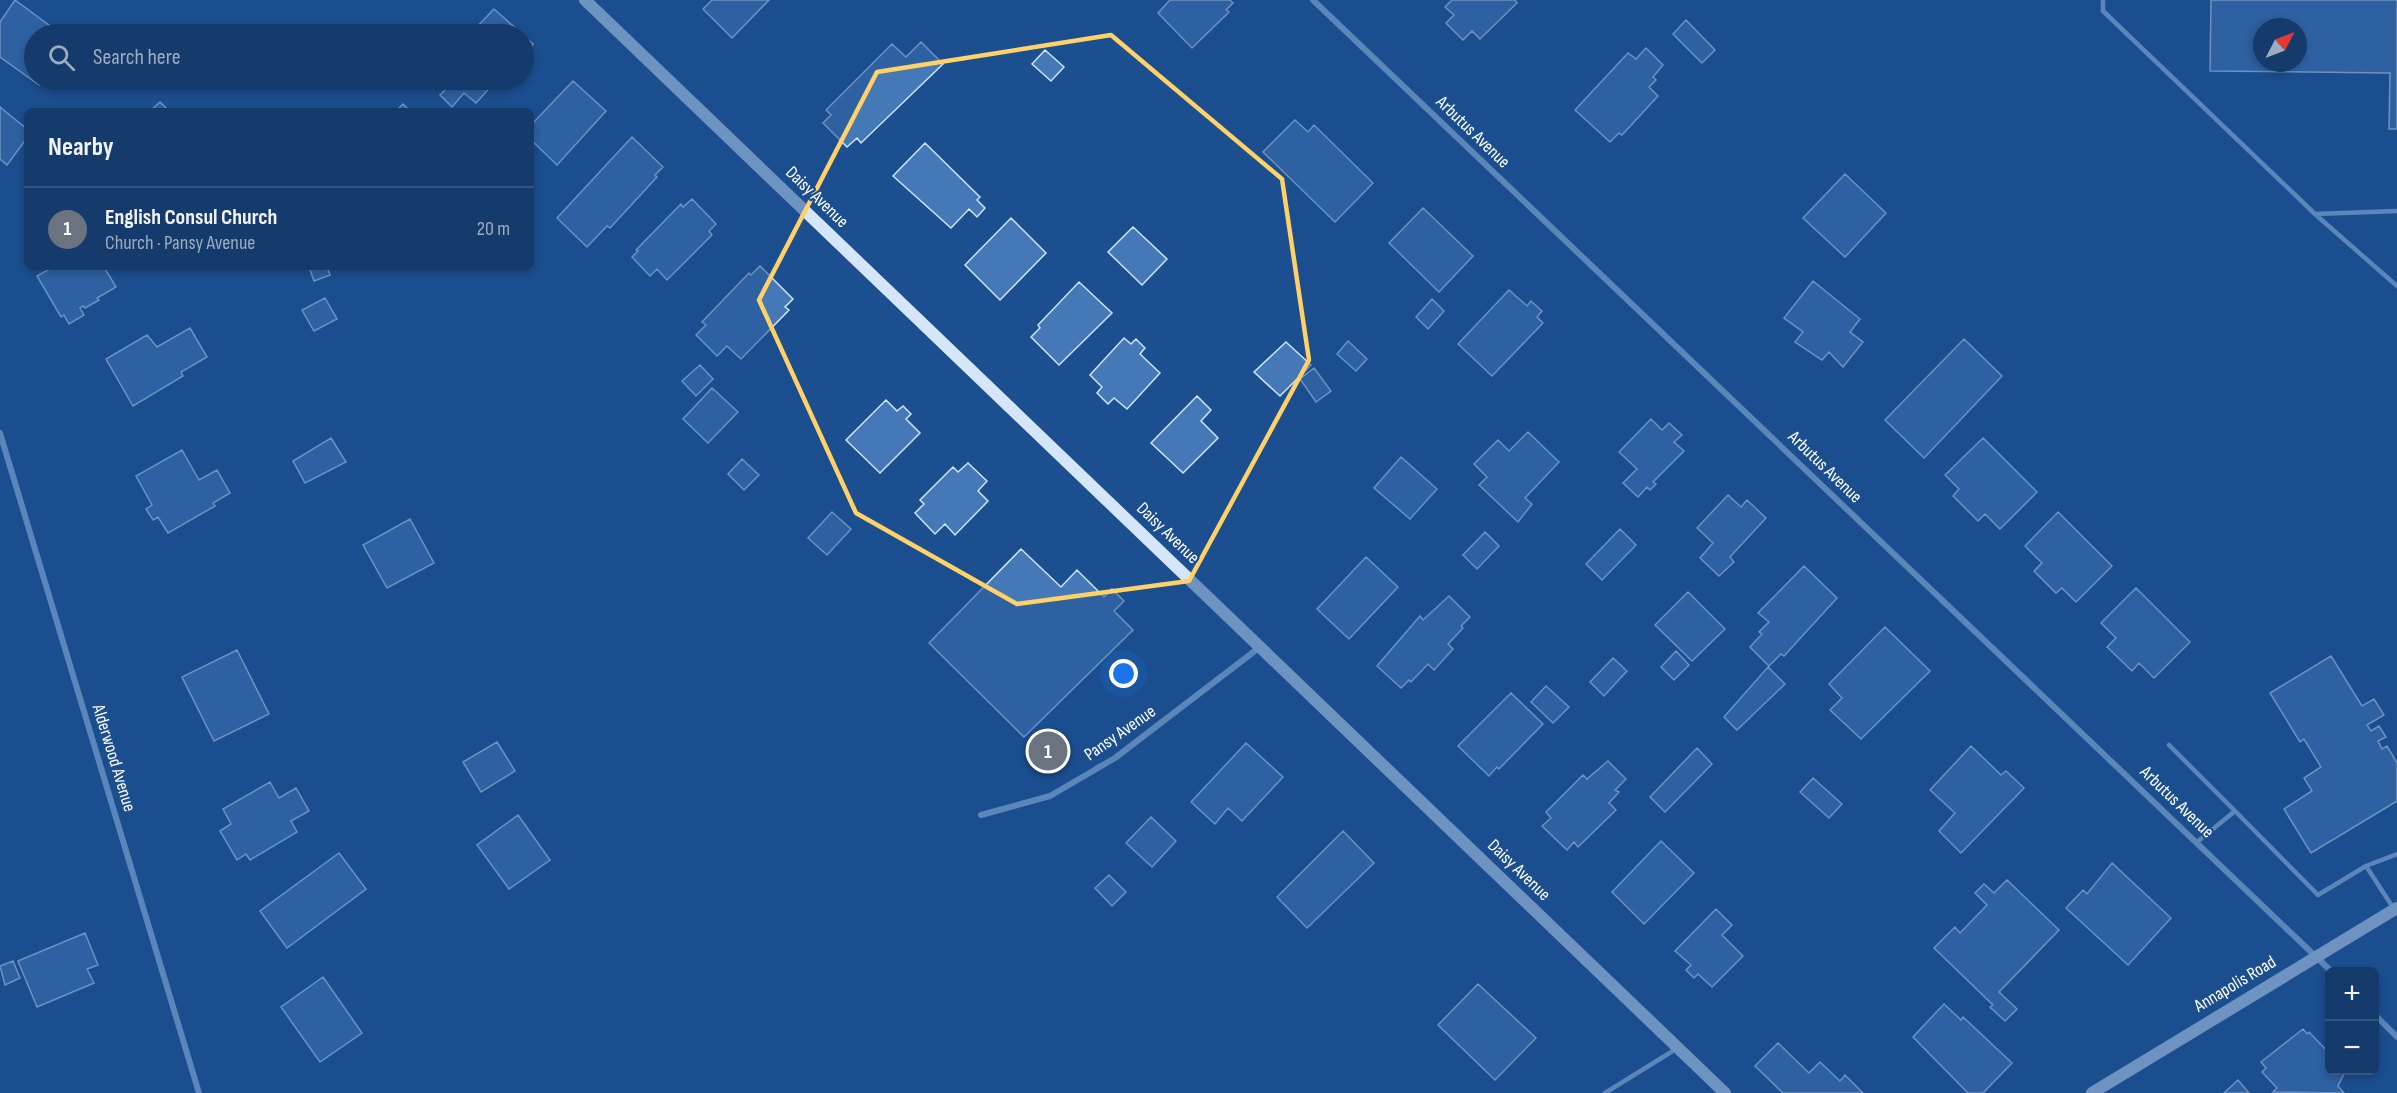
<!DOCTYPE html>
<html lang="en">
<head>
<meta charset="utf-8">
<style>
	:root { --surface:#143b6b; --page:#1d4271; --text:#f1f3f6; --muted:#9dadc1; --line:#33557e; --accent:#e69b98 }
	body { margin:0; font-family:"Sofia Sans Condensed",sans-serif; background:var(--page); color:var(--text) }
	.controls { position:absolute; right:18px; bottom:18px; display:grid; overflow:hidden; border-radius:9px; box-shadow:0 3px 9px #0003 }
	.controls button { width:54px; height:54px; display:grid; place-items:center; padding:0; border:0; border-bottom:2px solid var(--line); background:var(--surface); color:var(--text); font:30px sans-serif }
	.compass { position:absolute; left:2253px; top:18px; width:54px; height:54px; border-radius:50%; background:var(--surface); box-shadow:0 3px 9px #0003; rotate:48deg }
	.you { position:absolute; left:1124px; top:674px; width:21px; height:21px; margin:-15px; border:4px solid #fff; border-radius:50%; background:#1a73e8; box-shadow:0 0 0 9px #1a73e833 }
	.badge { display:grid; place-items:center; width:39px; height:39px; border-radius:50%; background:var(--accent); color:#fff; font-size:20px; font-weight:700 }
	.pin { position:absolute; translate:-50% -50%; border:3px solid #fff; box-shadow:0 2px 6px #0006 }
	.list { margin:0; padding:0; list-style:none }
	h2 { display:flex; justify-content:space-between; align-items:center; height:78px; margin:0; padding:0 24px; font-size:26px }
	h2 small { font-size:20px; font-weight:400; color:var(--muted) }
	.list li { display:grid; grid-template-columns:39px 1fr auto; gap:18px; align-items:center; box-sizing:border-box; height:84px; padding:0 24px; border-top:2px solid var(--line) }
	.list b { display:block; font-size:22px; white-space:nowrap }
	.list p { margin:0; font-size:20px; white-space:nowrap; color:var(--muted) }
	.list em { font-size:20px; font-style:normal; color:var(--muted) }
	.icon { flex:none; width:33px; height:33px; fill:none; stroke:currentColor; stroke-width:2; stroke-linecap:round; stroke-linejoin:round }
	.map { position:relative; flex:none; width:2397px; height:1093px; overflow:hidden }
	.search { position:absolute; background:var(--surface); box-shadow:0 3px 9px #0003; left:24px; top:24px; width:510px; height:66px; display:flex; align-items:center; gap:15px; box-sizing:border-box; padding:0 21px; border-radius:33px; color:var(--muted); font-size:22px }
	.panel { position:absolute; background:var(--surface); box-shadow:0 3px 9px #0003; left:24px; top:108px; width:510px; height:162px; border-radius:9px }
	.map>svg:first-child { display:block }
</style>
</head>
<body>
<div class="map">
<svg width="2397" height="1093" viewBox="0 0 2397 1093">
	<rect width="100%" height="100%" fill="#1b4f8f"/>
	<path fill="#4478b7" stroke="#cfe3fa" stroke-width="1.5" fill-rule="evenodd" d="M15,0L57,31L54,34H34V80H42L39,85L0,57V22Z
		M712,0H769L732,38L703,9Z
		M1170,0H1230L1233,3L1226,10L1229,12L1192,48L1158,13Z
		M1452,0H1515L1517,3L1480,39L1472,31L1463,40L1446,23L1454,15L1445,7Z
		M2211,0H2397V129H2389L2390,73L2210,71ZM2262,27H2298V63H2262Z
		M494,9L522,34H470Z
		M1686,20L1715,50L1702,63L1673,34Z
		M524,36L533,44L524,59Z
		M921,42L943,64L861,143L857,138L847,147L823,123L831,115L826,110L892,44L906,57Z
		M1646,48L1663,65L1653,77L1656,80L1649,87L1658,96L1622,135L1619,133L1610,142L1575,110L1628,53L1636,59Z
		M1045,50L1064,67L1051,81L1032,64Z
		M447,80H505L499,87L494,83L476,103L464,93L452,107L440,95L451,84Z
		M573,81L606,111L557,165L531,140V125Z
		M160,102L169,111H150Z
		M403,104L410,111H396Z
		M0,107L27,129V138L7,165L0,159Z
		M1295,120L1308,132L1314,125L1373,183L1335,222L1263,152Z
		M632,137L663,167L655,175L657,177L610,228L607,226L587,247L557,218Z
		M925,143L980,197L977,200L985,208L977,217L969,209L951,228L893,176Z
		M1845,174L1886,213L1845,257L1803,218Z
		M692,199L716,224L709,231L712,235L667,280L657,269L650,276L632,257L638,251L636,250L681,204L683,207Z
		M1423,208L1473,256L1439,292L1389,243Z
		M1011,218L1046,253L1000,300L965,265Z
		M1133,227L1167,259L1142,285L1108,252Z
		M760,266L793,299L785,307L789,310L741,359L727,346L717,356L696,335L706,325L702,322L749,273L751,275Z
		M53,267H104L116,287L97,298L99,300L85,308L83,306L80,308L84,315L69,324L64,315L61,317L37,276Z
		M309,267H327L330,275L314,281Z
		M1813,281L1860,319L1850,332L1863,342L1843,367L1829,352L1822,360L1795,342L1803,332L1784,318Z
		M1079,282L1112,313L1059,365L1031,337L1040,328L1038,325Z
		M1509,290L1527,306L1531,301L1542,311L1537,317L1543,323L1492,376L1458,344Z
		M325,298L337,319L314,331L302,310Z
		M1432,299L1444,311L1428,329L1416,317Z
		M190,328L207,357L181,372L183,376L133,406L106,359L147,335L157,347Z
		M1124,338L1131,344L1136,339L1145,348L1140,354L1160,373L1127,409L1114,398L1108,404L1097,393L1102,387L1090,375Z
		M1964,339L2002,376L1924,458L1885,420Z
		M1348,341L1367,359L1356,371L1337,354Z
		M1286,342L1311,365L1280,396L1254,372Z
		M700,365L713,379L696,396L682,381Z
		M1314,368L1331,391L1316,402L1300,379Z
		M712,388L738,412L708,443L683,419Z
		M1197,396L1211,410L1201,421L1218,438L1183,473L1151,443Z
		M886,400L897,411L903,406L911,414L906,419L920,433L880,473L846,440Z
		M1651,419L1662,430L1669,423L1682,435L1674,442L1684,451L1653,482L1656,484L1650,490L1647,487L1638,497L1623,483L1637,469L1619,452Z
		M1528,432L1559,462L1525,498L1532,504L1518,522L1479,485L1487,477L1474,464L1498,440L1509,451Z
		M331,438L346,462L305,483L293,461Z
		M1983,438L2037,492L2000,529L1985,514L1978,521L1953,496L1959,489L1945,475Z
		M182,450L199,480L217,470L230,493L213,503L215,506L168,533L158,517L153,520L146,509L152,505L136,476Z
		M1401,457L1437,489L1410,519L1374,488Z
		M742,459L759,475L744,490L728,474Z
		M968,463L987,481L978,491L988,501L955,535L945,524L935,534L915,513L924,504L920,500L953,467L958,472Z
		M1728,495L1741,507L1747,500L1766,518L1730,557L1734,562L1719,576L1700,558L1713,543L1697,528Z
		M832,512L851,529L827,555L808,538Z
		M2058,512L2112,566L2076,602L2062,588L2056,593L2034,571L2042,563L2025,546Z
		M410,519L434,563L387,588L363,545Z
		M1620,529L1636,545L1602,580L1586,564Z
		M1485,532L1499,546L1477,569L1463,555Z
		M1021,549L1061,587L1077,570L1104,597L1112,589L1124,601L1114,611L1133,630L1024,737L929,643Z
		M1366,557L1398,587L1349,639L1317,609Z
		M1804,566L1837,598L1784,656L1781,654L1769,666L1750,647L1762,634L1759,632L1769,622L1758,613Z
		M2136,588L2190,642L2154,678L2139,663L2132,671L2107,647L2116,638L2101,623Z
		M1688,592L1725,629L1692,661L1655,625Z
		M1449,596L1470,617L1461,626L1463,628L1448,644L1453,649L1434,670L1428,664L1411,682L1409,680L1401,688L1377,666L1420,616L1423,620Z
		M1885,627L1930,671L1861,739L1830,710L1842,698L1829,684Z
		M237,650L269,714L214,741L182,677Z
		M1676,651L1689,665L1674,680L1661,667Z
		M2331,656L2362,706L2374,699L2384,715L2367,725L2371,731L2379,726L2386,737L2378,741L2382,749L2387,746L2397,763V801L2311,853L2284,809L2312,791L2304,778L2321,767L2304,739L2300,742L2270,693Z
		M1613,658L1627,671L1604,696L1590,682Z
		M1768,667L1785,684L1737,730L1724,717Z
		M1546,686L1569,707L1553,723L1531,702Z
		M1511,693L1543,724L1499,769L1497,767L1489,776L1458,746Z
		M497,742L515,771L481,792L463,762Z
		M1246,743L1283,777L1242,821L1228,808L1215,824L1191,802Z
		M1971,746L2001,775L2006,771L2024,788L1961,853L1939,831L1955,813L1930,790Z
		M1697,748L1712,764L1665,812L1650,797Z
		M1608,761L1626,779L1615,790L1619,792L1609,803L1616,810L1578,847L1574,842L1567,850L1542,826L1551,818L1546,812L1583,775L1587,779Z
		M1813,778L1842,804L1829,818L1800,792Z
		M270,782L279,798L296,788L309,811L291,821L297,832L250,860L246,854L237,860L220,831L231,824L223,809Z
		M518,815L550,860L509,889L477,845Z
		M1151,817L1176,841L1152,867L1126,843Z
		M1343,831L1374,863L1307,928L1277,897Z
		M1661,841L1694,873L1644,924L1612,892Z
		M339,853L366,889L287,948L260,911Z
		M2112,863L2171,918L2128,965L2066,908L2083,890L2087,894Z
		M1109,875L1126,892L1112,906L1095,888Z
		M2007,880L2059,930L1999,992L2017,1009L2005,1021L1990,1007L1993,1005L1934,948L1955,927L1960,933L1987,905L1975,893L1984,884L1994,893Z
		M1716,909L1732,925L1722,935L1743,956L1712,987L1698,974L1694,978L1686,970L1691,965L1675,951Z
		M85,933L98,965L87,969L94,983L37,1007L18,961Z
		M13,961L20,978L5,985L0,966Z
		M323,977L362,1033L320,1062L281,1007Z
		M1478,984L1536,1038L1495,1080L1438,1025Z
		M1944,1004L1961,1020L1963,1017L2012,1063L1983,1093H1968L1913,1037Z
		M2303,1029L2307,1034L2309,1032L2330,1054V1070H2340L2344,1074L2338,1086L2344,1093L2273,1092L2277,1088L2262,1072L2266,1068L2261,1062Z
		M1778,1043L1809,1073L1820,1062L1840,1081L1845,1075L1863,1093H1783L1755,1066Z
		M2238,1080L2249,1093H2224Z"/>
	<g fill="none" stroke-linecap="round" stroke-linejoin="round">
		<path stroke="#a9c9ee" stroke-width="4.5" d="M2103,0V11L2315,214L2397,211
			M2316,215L2397,286
			M2169,745L2235,811L2197,842
			M2235,811L2318,895L2366,866L2397,854
			M2366,866L2394,909
			M1605,1093L1676,1049"/>
		<path stroke="#a9c9ee" stroke-width="6" d="M1313,0L2332,972
			M0,433L199,1093
			M981,815L1050,796L1115,758L1260,647
			M2374,1014L2397,1037"/>
		<path stroke="#d6e6fa" stroke-width="12" d="M585,0L1725,1093
			M2092,1093L2397,908"/>
	</g>
	<path d="M0 0H2397V1093H0ZM1111,35L1282,179L1309,360L1189,581L1017,604L856,513L759,300L877,72Z" fill="#1b4f8f" fill-opacity=".55" fill-rule="evenodd"/>
	<path fill="none" stroke="#ffd166" stroke-width="4.5" stroke-linejoin="round" d="M1111,35L1282,179L1309,360L1189,581L1017,604L856,513L759,300L877,72Z"/>
	<g text-anchor="middle" dominant-baseline="central" stroke-width="4.5" stroke-linejoin="round" paint-order="stroke">
		<g font-size="18" fill="#fff" stroke="#1b4f8f">
			<text transform="translate(1473 132) rotate(44)">Arbutus Avenue</text>
			<text transform="translate(817 197) rotate(44)">Daisy Avenue</text>
			<text transform="translate(1825 467) rotate(44)">Arbutus Avenue</text>
			<text transform="translate(1168 533) rotate(44)">Daisy Avenue</text>
			<text transform="translate(1120 733) rotate(-35)">Pansy Avenue</text>
			<text transform="translate(114 758) rotate(73)">Alderwood Avenue</text>
			<text transform="translate(2177 802) rotate(44)">Arbutus Avenue</text>
			<text transform="translate(1519 870) rotate(44)">Daisy Avenue</text>
			<text transform="translate(2235 984) rotate(-31)">Annapolis Road</text>
		</g>
	</g>
</svg>
<div class="controls">
<button>+</button>
<button>−</button>
</div>
<svg class="compass" viewBox="-18 -18 36 36"><path d="M0-13l5 13h-10z" fill="#e53935"/><path d="M0 13l5-13h-10z" fill="#9dadc1"/></svg>
<div class="you"></div>
<div class="pin badge" style="left:1048px;top:751px;background:#6b7280">1</div>
<div class="search"><svg class="icon" aria-label="search" viewBox="0 0 24 24"><circle cx="10" cy="10" r="6"/><path d="M15 15l6 6"/></svg>Search here</div>
<section class="panel">
<h2>Nearby<small></small></h2>
<ul class="list">
<li><span class="badge" style="background:#6b7280">1</span><div><b>English Consul Church</b><p>Church · Pansy Avenue</p></div><em>20 m</em></li>
</ul>
</section>
</div>
</body>
</html>
